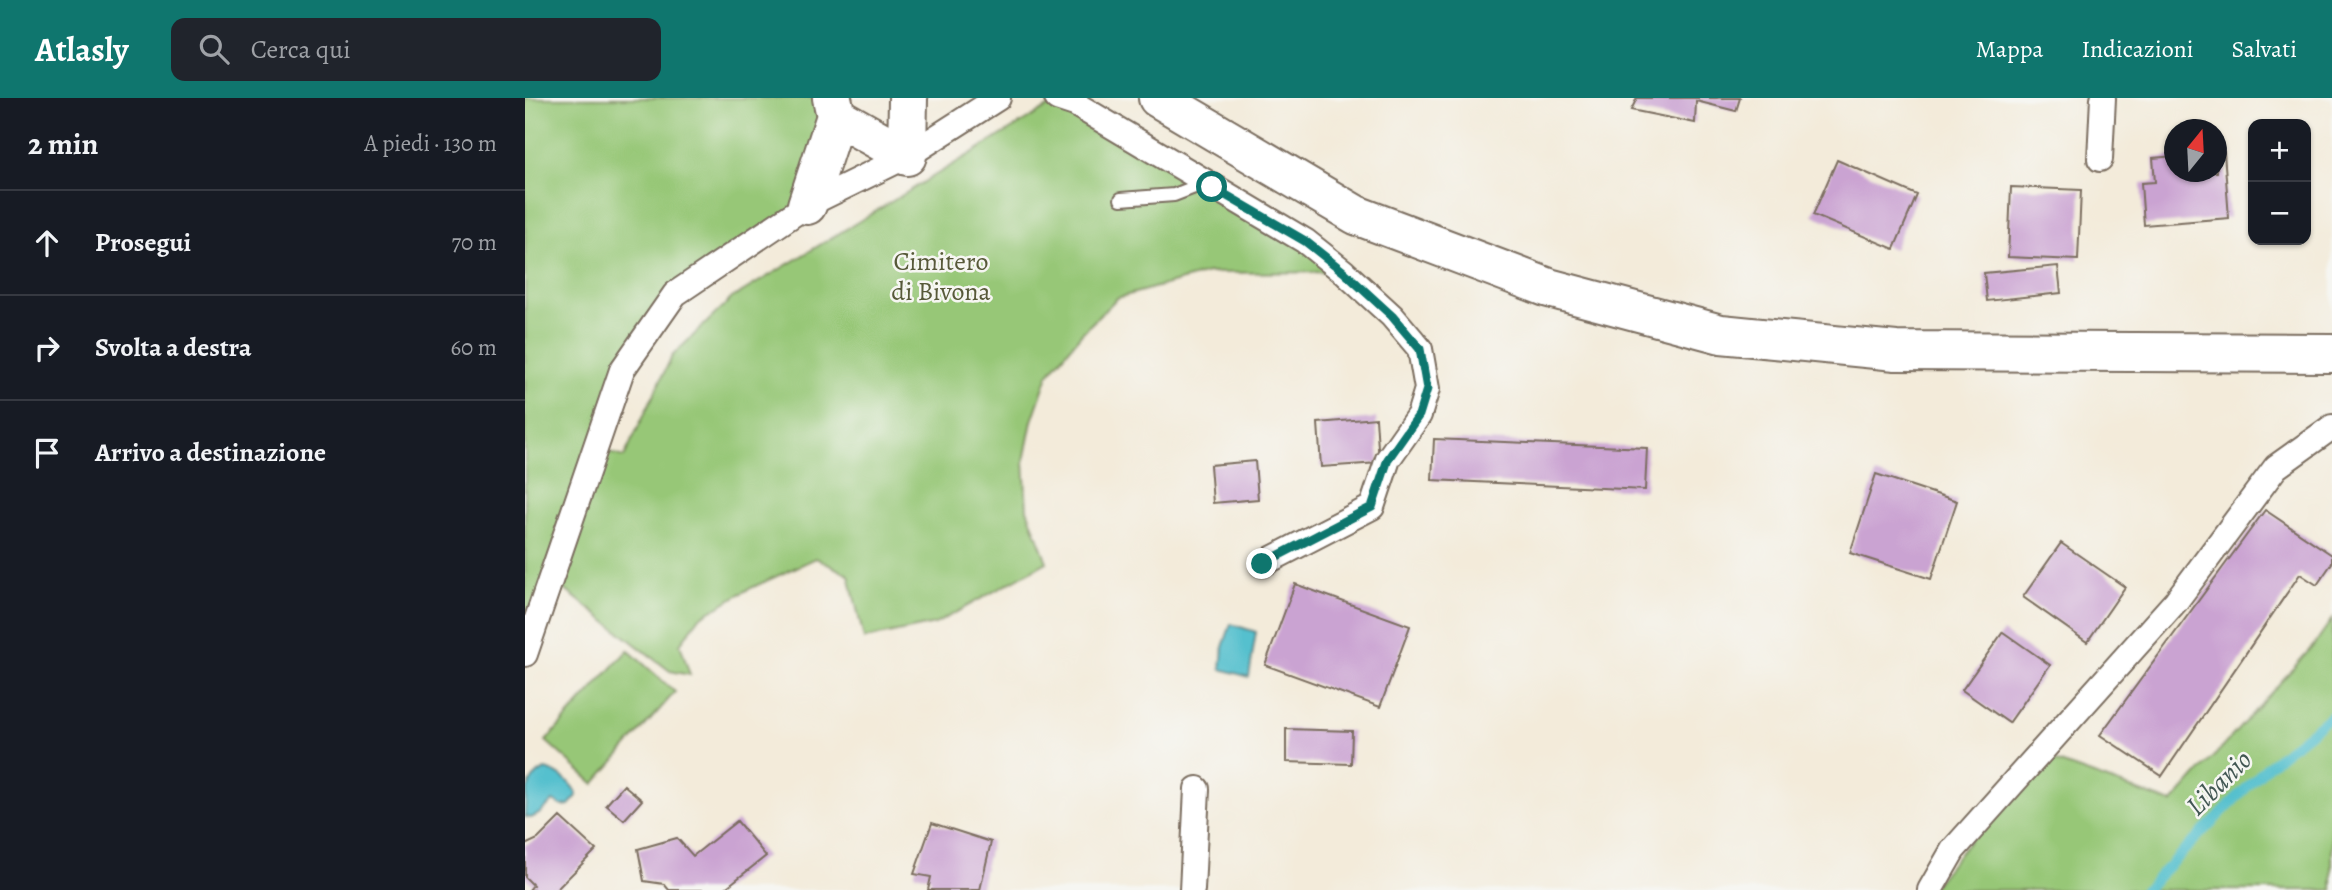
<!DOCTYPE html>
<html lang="it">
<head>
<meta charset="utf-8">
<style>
	:root { --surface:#171b24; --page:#20242c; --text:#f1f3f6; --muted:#9ea1a6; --line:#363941; --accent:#0f766e }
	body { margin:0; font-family:Alegreya,serif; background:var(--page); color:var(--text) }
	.controls { position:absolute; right:21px; top:21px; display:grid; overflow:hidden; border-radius:14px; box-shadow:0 2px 5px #0004 }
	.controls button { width:63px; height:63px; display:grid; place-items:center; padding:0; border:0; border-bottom:2px solid var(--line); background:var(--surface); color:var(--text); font:35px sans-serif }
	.compass { position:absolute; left:1639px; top:21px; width:63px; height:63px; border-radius:50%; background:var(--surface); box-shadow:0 2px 5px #0004; rotate:18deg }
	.stop { position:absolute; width:21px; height:21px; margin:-16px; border:5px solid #0f766e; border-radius:50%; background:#fff }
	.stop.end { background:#0f766e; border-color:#fff; box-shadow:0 2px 7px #0008 }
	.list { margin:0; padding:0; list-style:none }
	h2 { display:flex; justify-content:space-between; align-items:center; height:91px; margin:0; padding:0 28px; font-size:30px }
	h2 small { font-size:23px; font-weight:400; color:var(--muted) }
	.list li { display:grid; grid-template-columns:46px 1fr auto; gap:21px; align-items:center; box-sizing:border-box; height:105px; padding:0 28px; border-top:2px solid var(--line) }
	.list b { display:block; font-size:26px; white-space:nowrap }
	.list em { font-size:23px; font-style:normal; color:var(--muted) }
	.icon { flex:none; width:38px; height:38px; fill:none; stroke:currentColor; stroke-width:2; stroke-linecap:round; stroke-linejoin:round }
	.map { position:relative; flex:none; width:1807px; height:792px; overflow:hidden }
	header { display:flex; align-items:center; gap:42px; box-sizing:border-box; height:98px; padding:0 35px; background:var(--accent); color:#fff }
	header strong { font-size:33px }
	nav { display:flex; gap:38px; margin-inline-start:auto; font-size:24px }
	.search { width:490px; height:63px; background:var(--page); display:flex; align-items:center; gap:18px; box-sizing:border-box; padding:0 24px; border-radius:14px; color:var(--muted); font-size:26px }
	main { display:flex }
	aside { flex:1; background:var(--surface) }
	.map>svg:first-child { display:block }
</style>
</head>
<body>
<header>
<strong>Atlasly</strong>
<div class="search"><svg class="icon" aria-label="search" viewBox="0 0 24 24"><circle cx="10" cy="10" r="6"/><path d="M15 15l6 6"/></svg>Cerca qui</div>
<nav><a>Mappa</a><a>Indicazioni</a><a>Salvati</a></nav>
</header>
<main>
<aside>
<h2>2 min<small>A piedi · 130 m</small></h2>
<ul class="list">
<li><svg class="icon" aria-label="ahead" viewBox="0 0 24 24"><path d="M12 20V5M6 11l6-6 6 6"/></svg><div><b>Prosegui</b></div><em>70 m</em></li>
<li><svg class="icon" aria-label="right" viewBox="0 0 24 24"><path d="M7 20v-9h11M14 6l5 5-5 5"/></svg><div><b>Svolta a destra</b></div><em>60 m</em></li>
<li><svg class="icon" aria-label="arrive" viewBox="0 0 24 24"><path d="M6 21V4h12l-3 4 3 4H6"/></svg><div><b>Arrivo a destinazione</b></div></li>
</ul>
</aside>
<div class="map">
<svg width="1807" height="792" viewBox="0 0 1807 792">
	<rect width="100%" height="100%" fill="#f6f6f2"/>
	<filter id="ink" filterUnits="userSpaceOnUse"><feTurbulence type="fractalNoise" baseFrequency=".0143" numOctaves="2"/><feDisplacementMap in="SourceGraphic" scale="14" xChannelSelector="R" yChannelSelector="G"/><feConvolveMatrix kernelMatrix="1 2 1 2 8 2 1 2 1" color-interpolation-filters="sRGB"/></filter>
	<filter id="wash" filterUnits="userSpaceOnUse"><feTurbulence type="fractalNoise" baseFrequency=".00686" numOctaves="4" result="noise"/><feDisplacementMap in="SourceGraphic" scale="28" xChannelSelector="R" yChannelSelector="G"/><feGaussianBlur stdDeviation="1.57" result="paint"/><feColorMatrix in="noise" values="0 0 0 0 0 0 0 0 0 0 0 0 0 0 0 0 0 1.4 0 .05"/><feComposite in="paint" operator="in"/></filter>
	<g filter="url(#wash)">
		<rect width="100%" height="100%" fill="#f3ebda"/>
		<path fill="#97c777" stroke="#69784a" stroke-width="2" d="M0,0H307L282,107L150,196L70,350L99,359L147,258L207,200L533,3L819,174L683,175L592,200L556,236L523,277L507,323L499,363L502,411L522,464L410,526L339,541L324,477L291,460L224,491L176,518L155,546L165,577L145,573L26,481L0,556Z
			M1807,521V792H1405L1513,657L1647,705L1789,547Z
			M103,552L150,594L69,686L21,643Z"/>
		<path fill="#54c0ce" stroke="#487576" stroke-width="2" d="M706,526L731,534L724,579L696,571L698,549Z
			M20,671C32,673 49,686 52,698L44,707L37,708L28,703L14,716L6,720L0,719C0,698 0,682 20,671Z"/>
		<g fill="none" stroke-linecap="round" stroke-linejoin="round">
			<path stroke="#54c0ce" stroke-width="10" d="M1620,792L1745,666L1807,617"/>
		</g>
		<g id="blocks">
			<path fill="#caa3d2" d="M1112,0H1215L1211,13L1171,3L1170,25L1106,12Z
				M1699,54L1704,120L1619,127L1616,85L1630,84L1628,60L1650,58V74H1692V55Z
				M1312,62L1392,97L1369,151L1288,117Z
				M1486,89L1556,92L1553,162L1483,159Z
				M1533,168L1536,195L1462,203L1459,175Z
				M851,320L854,365L796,369L793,325Z
				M909,341L1122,350L1120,392L907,382Z
				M730,363L733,401L688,405L685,367Z
				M1351,376L1432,403L1406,481L1325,455Z
				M1740,412L1807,457V465L1792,487L1775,476L1637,678L1575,637Z
				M1536,445L1600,489L1562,544L1498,499Z
				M770,486L885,528L855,609L740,567Z
				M1478,534L1525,567L1484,625L1437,592Z
				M761,631L827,633L826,666L761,664Z
				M99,687L117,702L99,722L81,707Z
				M35,719L71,752L31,792H4L8,787L0,779V747L13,741Z
				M212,723L241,758L198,792H144L139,786L119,783L113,751L152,740L168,758Z
				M407,725L466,744L455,792H403L406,779L389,776Z"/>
		</g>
	</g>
	<g filter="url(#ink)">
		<use href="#blocks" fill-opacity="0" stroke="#7b6e60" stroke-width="2"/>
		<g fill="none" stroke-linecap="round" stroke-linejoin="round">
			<defs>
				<path id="lane" d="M596,101L649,97L680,85"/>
				<path id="street" d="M532,0L550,6L780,143L819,174L867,218L895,251L902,291L894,317L863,361L847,409L737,466
					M1575,61L1578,0
					M0,556L97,272L150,196L282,107L382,58L473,0
					M667,792L672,691
					M1405,792L1428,752L1651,503L1751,369L1807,329"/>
				<path id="primary" d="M633,0L831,117L1024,190L1196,236L1371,253L1807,255
					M311,18L382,58L383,0
					M282,107L311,18L307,0"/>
			</defs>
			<use href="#lane" stroke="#7b6e60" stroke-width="16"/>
			<use href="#street" stroke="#7b6e60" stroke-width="28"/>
			<use href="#primary" stroke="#7b6e60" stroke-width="42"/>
			<use href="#lane" stroke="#fff" stroke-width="12"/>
			<use href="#street" stroke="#fff" stroke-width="24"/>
			<use href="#primary" stroke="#fff" stroke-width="38"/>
		</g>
	</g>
	<g fill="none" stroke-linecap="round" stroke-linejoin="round" filter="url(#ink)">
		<path stroke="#0f766e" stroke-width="9" d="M687,89L780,143L819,174L867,218L895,251L902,291L894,317L863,361L847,409L737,466"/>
	</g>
	<g text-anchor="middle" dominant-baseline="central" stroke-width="5" stroke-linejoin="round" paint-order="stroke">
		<g font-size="26" fill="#575939" stroke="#f6f6f2">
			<text x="416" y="163">Cimitero<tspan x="416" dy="30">di Bivona</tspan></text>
		</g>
		<g font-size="28" font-style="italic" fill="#425753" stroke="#f6f6f2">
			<text transform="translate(1694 685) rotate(-45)">Libanio</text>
		</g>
	</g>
</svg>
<div class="controls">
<button>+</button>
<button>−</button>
</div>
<svg class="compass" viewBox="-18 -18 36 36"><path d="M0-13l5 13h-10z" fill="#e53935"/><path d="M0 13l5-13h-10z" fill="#9ea1a6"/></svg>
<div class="stop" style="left:687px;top:89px"></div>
<div class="stop end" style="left:737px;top:466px"></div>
</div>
</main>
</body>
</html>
